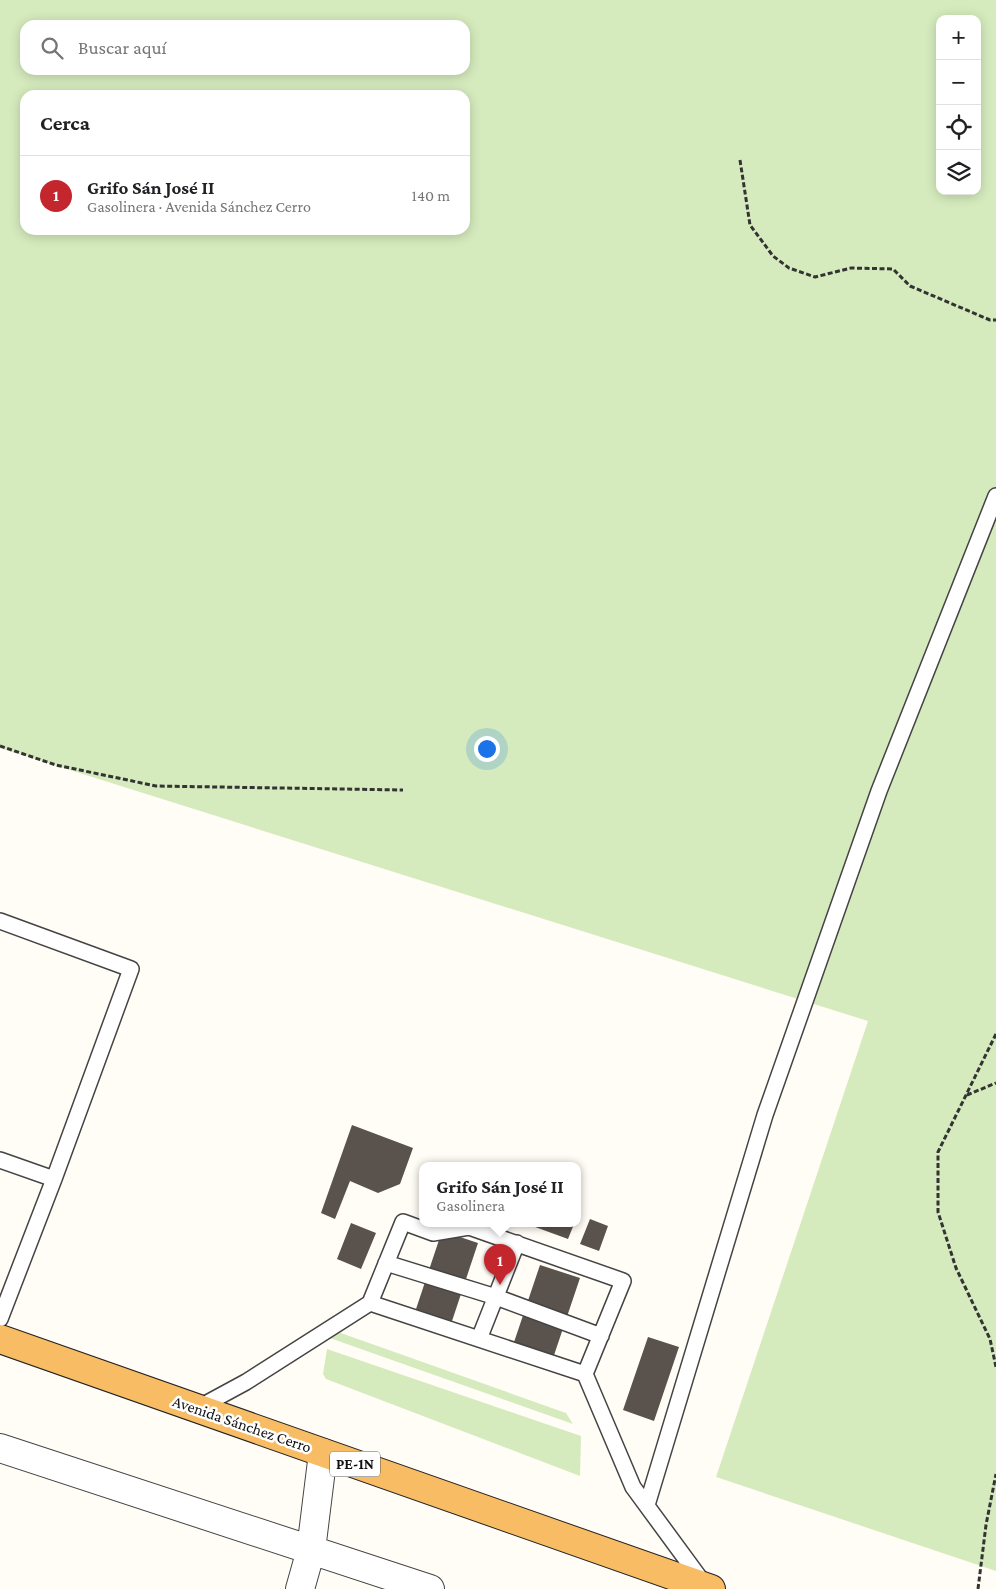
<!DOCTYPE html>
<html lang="es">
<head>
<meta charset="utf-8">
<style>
	:root { --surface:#fff; --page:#f2f2f2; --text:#202124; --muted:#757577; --line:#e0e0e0; --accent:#c4262e }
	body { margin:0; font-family:"Crimson Pro",serif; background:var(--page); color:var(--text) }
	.controls { position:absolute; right:15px; top:15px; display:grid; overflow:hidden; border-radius:10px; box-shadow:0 2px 12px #0003 }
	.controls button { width:45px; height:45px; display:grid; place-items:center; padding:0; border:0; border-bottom:1px solid var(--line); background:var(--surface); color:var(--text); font:25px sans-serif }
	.you { position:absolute; left:486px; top:748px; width:18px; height:18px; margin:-12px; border:4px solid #fff; border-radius:50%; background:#1a73e8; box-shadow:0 0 0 8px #1a73e833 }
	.badge { display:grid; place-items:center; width:32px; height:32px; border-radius:50%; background:var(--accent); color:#fff; font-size:16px; font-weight:700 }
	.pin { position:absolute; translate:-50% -41px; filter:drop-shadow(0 1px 2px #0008) }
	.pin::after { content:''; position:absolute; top:26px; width:18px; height:15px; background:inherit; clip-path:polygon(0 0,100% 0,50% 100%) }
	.popup { position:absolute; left:419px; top:1162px; width:162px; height:65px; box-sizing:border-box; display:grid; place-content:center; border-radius:10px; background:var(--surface); filter:drop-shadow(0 1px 4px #0005); font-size:16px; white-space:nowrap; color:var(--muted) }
	.popup b { font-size:19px; color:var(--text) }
	.popup::after { content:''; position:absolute; left:50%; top:100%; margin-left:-10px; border:10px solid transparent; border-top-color:var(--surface) }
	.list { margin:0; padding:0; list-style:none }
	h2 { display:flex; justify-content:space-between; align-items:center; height:65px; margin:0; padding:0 20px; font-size:21px }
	h2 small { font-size:16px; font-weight:400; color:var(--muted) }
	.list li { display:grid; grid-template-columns:32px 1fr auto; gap:15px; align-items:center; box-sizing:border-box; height:80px; padding:0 20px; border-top:1px solid var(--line) }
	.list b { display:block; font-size:19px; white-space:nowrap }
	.list p { margin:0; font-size:16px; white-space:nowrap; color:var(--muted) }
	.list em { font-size:16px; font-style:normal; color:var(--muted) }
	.icon { flex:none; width:28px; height:28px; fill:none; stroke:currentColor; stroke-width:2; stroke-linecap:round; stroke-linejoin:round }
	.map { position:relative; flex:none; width:996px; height:1589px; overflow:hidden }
	.search { position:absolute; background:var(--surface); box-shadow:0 2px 12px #0003; left:20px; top:20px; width:450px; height:55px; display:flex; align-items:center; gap:12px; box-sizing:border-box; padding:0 18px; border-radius:15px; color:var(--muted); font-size:19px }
	.panel { position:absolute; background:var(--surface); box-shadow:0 2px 12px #0003; left:20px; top:90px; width:450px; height:145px; border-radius:15px }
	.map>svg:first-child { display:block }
</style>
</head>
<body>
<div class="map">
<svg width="996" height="1589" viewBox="0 0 996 1589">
	<rect width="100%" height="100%" fill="#fffdf5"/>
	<path fill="#d5ebbd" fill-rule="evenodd" d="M0,0H996V1571L716,1477L868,1021L0,748ZM940,19H977V191H940ZM25,25H465V70H25ZM25,95H465V230H25Z
		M338,1332L566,1413L573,1424L327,1337Z
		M327,1349L581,1436L580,1476L326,1379L323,1374Z"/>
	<path fill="#5a524d" d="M352,1125L413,1148L400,1184L378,1193L350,1181L335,1219L321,1213Z
		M590,1219L608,1226L599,1251L580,1244Z
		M351,1223L376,1233L361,1269L337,1259Z
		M527,1224H574L568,1239Z
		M442,1231L478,1243L448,1333L412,1321Z
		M540,1265L580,1278L549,1370L509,1357Z
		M648,1337L679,1347L654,1421L623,1410Z"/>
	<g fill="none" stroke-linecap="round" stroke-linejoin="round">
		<defs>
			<path id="service" d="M0,921L131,969L54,1179L0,1319
				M0,1160L54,1179
				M386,1263L496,1297L601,1336
				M370,1303L403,1222L433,1233L469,1227L623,1281L585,1374
				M479,1339L517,1243
				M198,1408L246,1382L370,1303L585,1374L633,1487L705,1585
				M647,1505L765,1115L879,791L996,496"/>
			<path id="minor" d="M0,1448L430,1589
				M300,1589L311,1550L323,1453"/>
			<path id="trunk" d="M0,1339L711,1589"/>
		</defs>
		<use href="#service" stroke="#444" stroke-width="18"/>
		<use href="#minor" stroke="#444" stroke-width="30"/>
		<use href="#trunk" stroke="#222" stroke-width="30"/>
		<path stroke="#333" stroke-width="3" stroke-dasharray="5 2.5" stroke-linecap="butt" d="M740,160L750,225L773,256L789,268L815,277L851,268L893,269L910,286L990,320H996
			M0,746L56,765L156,786L403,790
			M996,1034L938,1152V1212L956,1268L990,1339L996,1367
			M967,1095L996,1083
			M978,1589L986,1525L996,1474"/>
		<use href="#service" stroke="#fff" stroke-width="15"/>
		<use href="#minor" stroke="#fff" stroke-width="28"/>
		<use href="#trunk" stroke="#f7bc64" stroke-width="28"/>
	</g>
	<g text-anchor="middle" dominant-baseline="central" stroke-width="5" stroke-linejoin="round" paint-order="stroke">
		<rect fill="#fff" stroke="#585858" stroke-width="1" x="330" y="1451.5" width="50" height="25" rx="4"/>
		<g font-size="15" font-weight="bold" fill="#111">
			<text x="355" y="1464">PE-1N</text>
		</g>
		<g font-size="16" fill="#111" stroke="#fff">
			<text transform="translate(242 1424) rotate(19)">Avenida Sánchez Cerro</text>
		</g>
	</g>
</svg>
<div class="controls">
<button>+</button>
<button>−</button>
<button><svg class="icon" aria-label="locate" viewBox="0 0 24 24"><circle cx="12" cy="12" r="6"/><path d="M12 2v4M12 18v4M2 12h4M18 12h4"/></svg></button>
<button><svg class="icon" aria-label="layers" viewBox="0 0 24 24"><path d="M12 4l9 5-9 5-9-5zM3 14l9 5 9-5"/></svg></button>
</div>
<div class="you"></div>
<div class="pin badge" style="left:500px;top:1285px">1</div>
<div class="popup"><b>Grifo Sán José II</b>Gasolinera</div>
<div class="search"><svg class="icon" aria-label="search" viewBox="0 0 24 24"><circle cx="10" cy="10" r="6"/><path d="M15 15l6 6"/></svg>Buscar aquí</div>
<section class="panel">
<h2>Cerca<small></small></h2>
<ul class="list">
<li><span class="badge">1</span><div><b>Grifo Sán José II</b><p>Gasolinera · Avenida Sánchez Cerro</p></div><em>140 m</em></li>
</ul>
</section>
</div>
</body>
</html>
